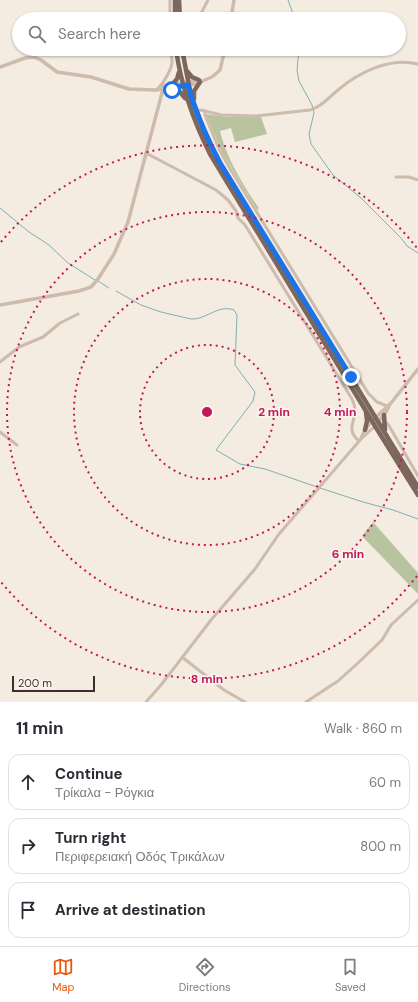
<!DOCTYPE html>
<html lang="en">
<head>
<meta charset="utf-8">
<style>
	:root { --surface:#fff; --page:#f7f7f7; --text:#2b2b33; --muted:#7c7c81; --line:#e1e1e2; --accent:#ea580c }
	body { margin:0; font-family:"DM Sans",sans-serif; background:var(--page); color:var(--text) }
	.scale { position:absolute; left:12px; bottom:10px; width:83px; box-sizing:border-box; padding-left:4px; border:2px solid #3b302b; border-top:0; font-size:11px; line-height:14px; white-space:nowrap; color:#3b302b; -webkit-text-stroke:3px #fbf5ee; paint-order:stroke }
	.stop { position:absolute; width:12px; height:12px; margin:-9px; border:3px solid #1a73e8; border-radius:50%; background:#fff }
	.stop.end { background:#1a73e8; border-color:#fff; box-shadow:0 1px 4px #0008 }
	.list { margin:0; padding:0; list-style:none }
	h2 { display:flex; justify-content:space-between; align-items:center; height:52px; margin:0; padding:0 16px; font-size:17px }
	h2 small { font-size:13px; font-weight:400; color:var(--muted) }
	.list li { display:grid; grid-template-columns:26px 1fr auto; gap:12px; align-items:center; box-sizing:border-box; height:56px; margin:0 8px 8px; padding:0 8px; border:1px solid var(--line); border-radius:12px }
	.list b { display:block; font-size:15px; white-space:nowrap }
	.list p { margin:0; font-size:13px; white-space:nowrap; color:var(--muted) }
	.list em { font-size:13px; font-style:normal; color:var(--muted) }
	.icon { flex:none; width:22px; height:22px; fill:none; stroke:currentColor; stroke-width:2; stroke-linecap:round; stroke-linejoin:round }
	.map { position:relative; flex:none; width:418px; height:702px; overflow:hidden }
	.search { position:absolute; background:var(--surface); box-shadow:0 1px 3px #0004; left:12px; right:12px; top:12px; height:44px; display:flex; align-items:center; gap:10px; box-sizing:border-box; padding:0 14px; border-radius:22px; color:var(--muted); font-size:15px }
	.sheet { height:244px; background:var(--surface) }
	nav { display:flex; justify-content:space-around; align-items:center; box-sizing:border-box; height:56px; border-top:1px solid var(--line); background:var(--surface); font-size:11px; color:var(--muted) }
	nav a { display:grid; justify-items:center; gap:2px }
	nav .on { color:var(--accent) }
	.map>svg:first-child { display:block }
</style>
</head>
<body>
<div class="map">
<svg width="418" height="702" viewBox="0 0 418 702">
	<rect width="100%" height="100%" fill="#f4ebe1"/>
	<path fill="#b8c4a0" d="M206,114L227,117H261L267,134L235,142L231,128L220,131C226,157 244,187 259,208L257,210L222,152Z
		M373,522L418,573V594L362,536Z"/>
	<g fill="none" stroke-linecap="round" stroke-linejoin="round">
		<path stroke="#7fb0b2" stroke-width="1" d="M288,0L295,19
			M299,49L297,70L299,81L312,105L314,113L309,134L311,144L333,175L361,198L401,238L407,246L418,253
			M0,208L29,232L49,245L68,263L95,280
			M98,281L109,288
			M116,291L141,305L161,312L191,319C206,320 218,304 234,310L237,315L235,365L255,392L253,401L216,450L240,464L265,469L317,487
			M320,488L363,502L393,510L418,519"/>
		<path stroke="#cdbbac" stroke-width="3" d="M170,0V19
			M198,19L208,0
			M156,90C162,86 172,69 172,62C172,58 171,53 170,49
			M196,111L201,110L221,115L256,116L310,110C322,107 329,97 338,90C359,72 390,57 418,64
			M205,112V115L219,149L229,167L368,393L377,402L387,406
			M146,153L216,190L228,200L236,211L238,218L245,225L250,233L352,399C362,418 342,427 359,441
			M396,177H409L418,180
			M0,362L19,347L43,337L60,323L78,314
			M383,421L388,424L418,476
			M0,432L17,445
			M361,438L363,433L372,421
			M182,657L224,690L245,702
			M146,702L161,685L211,620L255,569L279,534L361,439L375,426
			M306,702L338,681L358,663L382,640L391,625L418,600"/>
		<path stroke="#cdbbac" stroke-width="3.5" d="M231,19L234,0
			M0,67L25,58L34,57L41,60L57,72L91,77L129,89L155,90L195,84L212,77L220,70L225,49
			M172,85L197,80
			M0,305L79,291L91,287L98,279L114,254L128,222L163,89V83
			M374,419L391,403L418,369
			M377,423L386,412L390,404"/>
		<path stroke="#7d675c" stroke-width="4.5" d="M175,0V19
			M179,0L180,19
			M176,49C181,86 193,120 210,154L375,426L418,495
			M182,49L191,96L206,136L220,163L418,487
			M186,70L192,77L199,80
			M171,86L177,79L179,72
			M169,89L180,92L185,98
			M194,99V91L200,82
			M384,415L385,430
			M365,430L367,421L366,412"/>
	</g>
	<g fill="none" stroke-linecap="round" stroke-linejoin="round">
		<path stroke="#1a73e8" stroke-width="5" d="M172,90L168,88L188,85C195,112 207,138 220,163L351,377"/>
	</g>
	<g fill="none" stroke="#c2185b" stroke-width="2" stroke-dasharray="2 4">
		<circle cx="207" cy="412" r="67"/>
		<circle cx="207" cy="412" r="133"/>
		<circle cx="207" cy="412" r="200"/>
		<path d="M417 576A267 267 0 0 1 1 582M1 242A267 267 0 0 1 417 248"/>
	</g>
	<circle cx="207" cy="412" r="6" fill="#c2185b" stroke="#fbf5ee" stroke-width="2"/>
	<g font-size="12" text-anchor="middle" font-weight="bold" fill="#c2185b" stroke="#fbf5ee" stroke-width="3.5" stroke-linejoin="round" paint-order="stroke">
		<text x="274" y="416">2 min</text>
		<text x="340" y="416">4 min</text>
		<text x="348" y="558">6 min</text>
		<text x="207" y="683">8 min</text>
	</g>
</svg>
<div class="scale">200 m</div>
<div class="stop" style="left:172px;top:90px"></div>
<div class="stop end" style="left:351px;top:377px"></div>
<div class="search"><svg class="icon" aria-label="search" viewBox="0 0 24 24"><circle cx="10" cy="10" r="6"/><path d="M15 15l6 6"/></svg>Search here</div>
</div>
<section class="sheet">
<h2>11 min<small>Walk · 860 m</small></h2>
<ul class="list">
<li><svg class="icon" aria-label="ahead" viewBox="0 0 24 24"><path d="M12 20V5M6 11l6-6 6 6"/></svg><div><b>Continue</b><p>Τρίκαλα - Ρόγκια</p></div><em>60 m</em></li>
<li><svg class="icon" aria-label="right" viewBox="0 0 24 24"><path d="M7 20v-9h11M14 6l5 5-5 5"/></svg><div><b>Turn right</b><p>Περιφερειακή Οδός Τρικάλων</p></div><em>800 m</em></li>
<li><svg class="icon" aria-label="arrive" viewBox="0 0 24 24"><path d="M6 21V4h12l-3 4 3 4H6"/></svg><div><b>Arrive at destination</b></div></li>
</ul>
</section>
<nav>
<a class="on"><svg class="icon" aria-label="map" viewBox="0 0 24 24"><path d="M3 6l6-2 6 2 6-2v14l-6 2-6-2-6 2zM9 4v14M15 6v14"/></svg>Map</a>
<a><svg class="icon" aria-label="directions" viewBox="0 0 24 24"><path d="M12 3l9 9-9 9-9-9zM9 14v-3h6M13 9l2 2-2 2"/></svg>Directions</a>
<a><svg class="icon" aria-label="saved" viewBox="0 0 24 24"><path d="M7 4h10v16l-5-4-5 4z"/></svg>Saved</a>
</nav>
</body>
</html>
